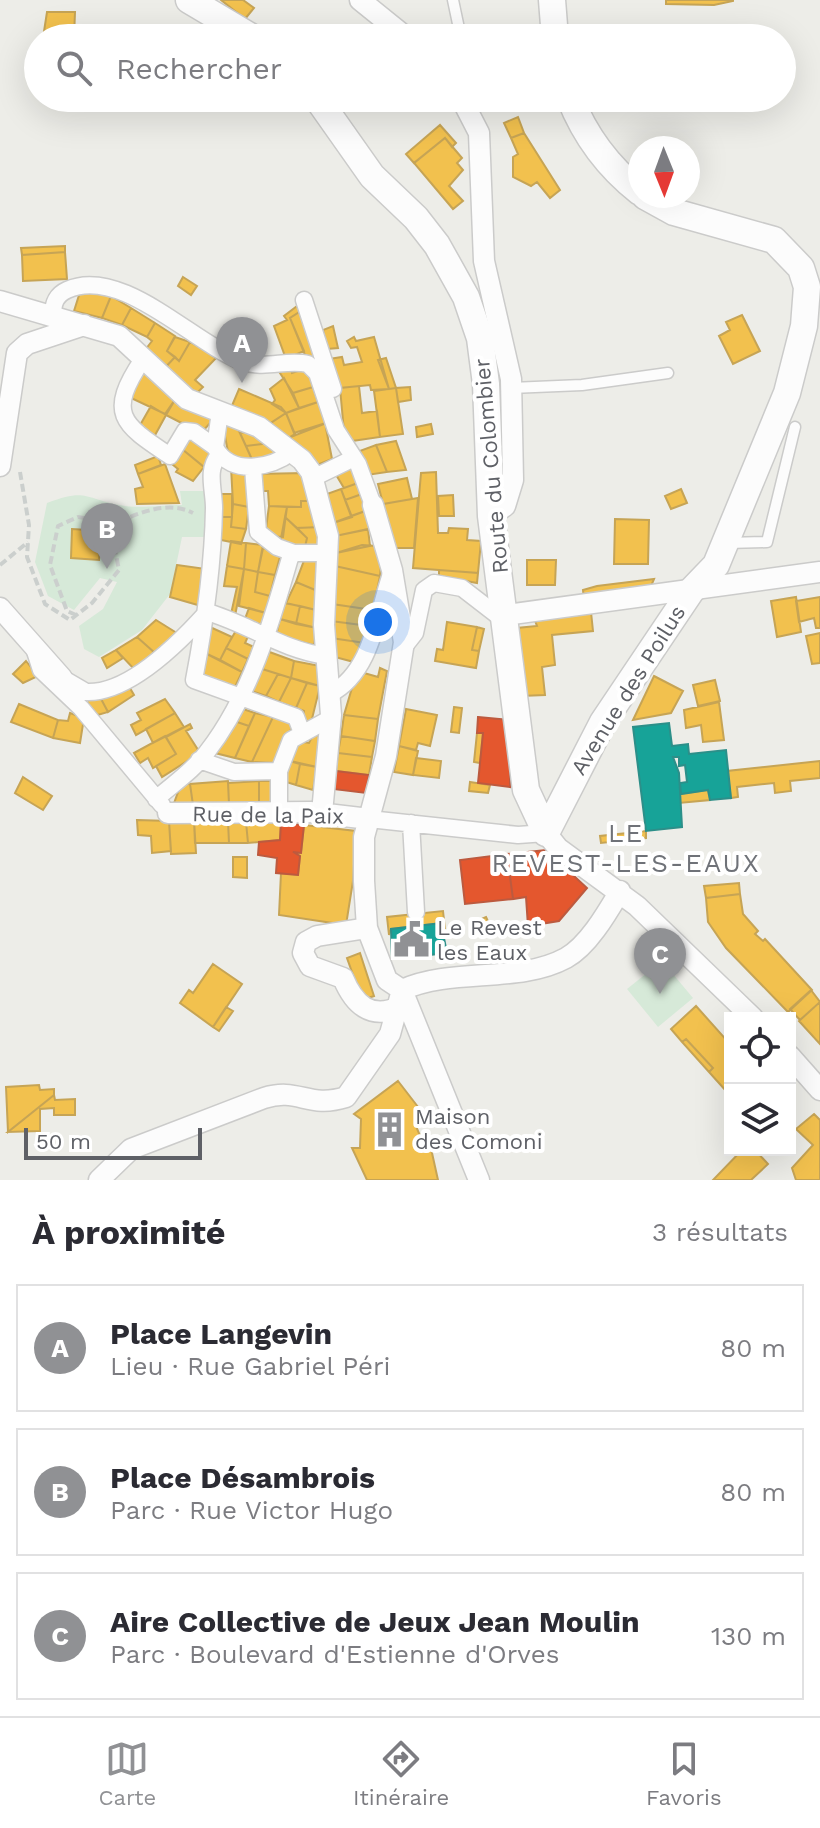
<!DOCTYPE html>
<html lang="fr">
<head>
<meta charset="utf-8">
<style>
	:root { --surface:#fff; --page:#f2f2f3; --text:#2b2b33; --muted:#7c7c81; --line:#e1e1e2; --accent:#909194 }
	body { margin:0; font-family:"Work Sans",sans-serif; background:var(--page); color:var(--text) }
	.controls { position:absolute; right:24px; bottom:24px; display:grid; overflow:hidden; border-radius:0px; box-shadow:0 8px 32px #0002 }
	.controls button { width:72px; height:72px; display:grid; place-items:center; padding:0; border:0; border-bottom:2px solid var(--line); background:var(--surface); color:var(--text); font:40px sans-serif }
	.compass { position:absolute; left:628px; top:136px; width:72px; height:72px; border-radius:50%; background:var(--surface); box-shadow:0 8px 32px #0002; rotate:179deg }
	.scale { position:absolute; left:24px; bottom:20px; width:178px; box-sizing:border-box; padding-left:8px; border:4px solid #5e6066; border-top:0; font-size:22px; line-height:28px; white-space:nowrap; color:#5e6066; -webkit-text-stroke:6px #fff; paint-order:stroke }
	.you { position:absolute; left:378px; top:622px; width:28px; height:28px; margin:-20px; border:6px solid #fff; border-radius:50%; background:#1a73e8; box-shadow:0 0 0 12px #1a73e833 }
	.badge { display:grid; place-items:center; width:52px; height:52px; border-radius:50%; background:var(--accent); color:#fff; font-size:26px; font-weight:700 }
	.pin { position:absolute; translate:-50% -66px; filter:drop-shadow(0 2px 4px #0008) }
	.pin::after { content:''; position:absolute; top:42px; width:28px; height:24px; background:inherit; clip-path:polygon(0 0,100% 0,50% 100%) }
	.list { margin:0; padding:0; list-style:none }
	h2 { display:flex; justify-content:space-between; align-items:center; height:104px; margin:0; padding:0 32px; font-size:34px }
	h2 small { font-size:26px; font-weight:400; color:var(--muted) }
	.list li { display:grid; grid-template-columns:52px 1fr auto; gap:24px; align-items:center; box-sizing:border-box; height:128px; margin:0 16px 16px; padding:0 16px; border:2px solid var(--line); border-radius:0px }
	.list b { display:block; font-size:30px; white-space:nowrap }
	.list p { margin:0; font-size:26px; white-space:nowrap; color:var(--muted) }
	.list em { font-size:26px; font-style:normal; color:var(--muted) }
	.icon { flex:none; width:44px; height:44px; fill:none; stroke:currentColor; stroke-width:2; stroke-linecap:round; stroke-linejoin:round }
	.map { position:relative; flex:none; width:820px; height:1180px; overflow:hidden }
	.search { position:absolute; background:var(--surface); box-shadow:0 8px 32px #0002; left:24px; right:24px; top:24px; height:88px; display:flex; align-items:center; gap:20px; box-sizing:border-box; padding:0 28px; border-radius:44px; color:var(--muted); font-size:30px }
	.sheet { height:536px; background:var(--surface) }
	nav { display:flex; justify-content:space-around; align-items:center; box-sizing:border-box; height:112px; border-top:2px solid var(--line); background:var(--surface); font-size:22px; color:var(--muted) }
	nav a { display:grid; justify-items:center; gap:4px }
	nav .on { color:var(--accent) }
	.map>svg:first-child { display:block }
</style>
</head>
<body>
<div class="map">
<svg width="820" height="1180" viewBox="0 0 820 1180">
	<rect width="100%" height="100%" fill="#edede8"/>
	<path fill="#d6e9d8" d="M180,491H208L209,537H182L170,594L142,630L99,657L84,649L79,626L103,609L117,582L100,578L74,610L48,596L35,562L47,503C86,488 84,498 119,505C138,509 163,505 182,505Z
		M662,961L693,998L658,1027L627,989Z"/>
	<path fill="#f2c14e" stroke="#c6a455" stroke-width="2" d="M221,0H243L254,8L245,19Z
		M666,0H733V1L714,5L666,4Z
		M47,12H75L74,38H43Z
		M518,117L524,133L511,138L504,123Z
		M440,125L456,143L452,147L445,138L414,163L406,154Z
		M524,133L560,190L550,198L537,182L531,186L513,177V157L518,154L511,138Z
		M445,138L462,158L457,163L463,170L449,186L463,201L453,209L414,163Z
		M65,246V252L22,255L21,248Z
		M65,252L67,279L23,281L22,255Z
		M183,277L197,286L191,295L178,286Z
		M89,289L111,296L102,318L74,311L80,292Z
		M111,296L131,308L122,325L102,318Z
		M301,303L304,309L290,318L304,351L286,359L274,326L287,320L284,316Z
		M131,308L155,323L147,337L122,325Z
		M304,309L317,354L307,360L290,318Z
		M742,315L760,351L733,364L719,336L730,330L726,322Z
		M155,323L175,336L167,351L175,357L162,371L142,354L152,341L147,337Z
		M228,325L257,341L249,357L220,341Z
		M333,326L338,348L327,349L323,330Z
		M175,337L190,342L179,361L167,351Z
		M354,337L356,341L374,337L389,389L371,390L370,385L340,388L329,359L342,357L344,365L362,362L357,347L351,348L347,341Z
		M190,342L217,357L195,380L203,387L193,397L162,371L175,357L179,361Z
		M386,358L396,388L389,389L378,360Z
		M146,367L176,398L165,414L129,397Z
		M291,368L292,373L307,368L313,387L293,393L278,370Z
		M284,378L299,408L286,413L272,404L275,400L270,389Z
		M359,386L362,413L377,411L380,437L345,442L340,388Z
		M313,387L318,402L299,408L293,393Z
		M410,387L411,400L398,402L396,388Z
		M396,388L403,434L380,437L374,391Z
		M239,389L281,407L286,413L269,424L231,408Z
		M176,398L214,417L213,420L201,433L166,415Z
		M318,402L329,422L294,433L286,413Z
		M151,406L166,415L154,437L139,427Z
		M286,413L295,434L288,438L269,424Z
		M231,422L239,431L254,464L229,457L223,426Z
		M329,422L331,426L326,428L332,459L312,467L301,447L295,449L288,438Z
		M431,424L433,434L417,437L416,427Z
		M257,430L271,443L246,446L240,433Z
		M190,436L213,456L204,467L182,449Z
		M396,441L406,470L387,472L376,445Z
		M271,443L280,452L254,464L246,446Z
		M376,445L387,472L367,475L357,452Z
		M182,449L204,467L193,481L176,472L178,469L172,464Z
		M158,456L161,465L138,474L135,465Z
		M165,464L179,503L137,504L135,489L143,487L138,474Z
		M351,464L358,483L344,488L335,473Z
		M231,467L250,473L249,507L233,504Z
		M436,472L438,533H448L449,528L468,529L467,540L481,541L478,573L413,568L421,473Z
		M304,473L314,501H301V507L269,506L268,491H255L256,474Z
		M407,478L412,499L383,504L378,484Z
		M358,483L362,494L345,500L341,489Z
		M341,489L352,517L333,523L324,495Z
		M681,489L687,503L671,509L665,496Z
		M217,494H232V517H218Z
		M362,494L368,510L351,516L345,500Z
		M453,495L454,516H439L438,496Z
		M418,498L414,548H391L383,504Z
		M301,501H314L320,527L297,528L285,517L287,507H301Z
		M233,504L249,507L246,529L231,527Z
		M269,506L287,507L283,537L265,536Z
		M368,510L370,529L335,536L333,523Z
		M218,517H232L231,527L246,529L241,544L216,539Z
		M285,517L307,538L305,547L280,544Z
		M615,519L649,520L648,564H614Z
		M320,527L323,546L305,547L307,538L297,528Z
		M72,529L101,531L99,560L71,558Z
		M368,529L370,546L336,553L335,536Z
		M231,541L246,543L244,569L227,566Z
		M246,543L263,545L258,572L244,569Z
		M362,545L377,546L382,553L380,576L335,566L336,553Z
		M263,548L281,553L275,575L258,572Z
		M305,558L323,562L320,592L296,582Z
		M527,560H556L555,585H527Z
		M177,565L206,569L201,606L170,597Z
		M227,566L244,569L235,616L231,614L237,587L224,586Z
		M335,566L380,576L373,610L332,604Z
		M244,569L258,572L255,592L270,596L266,613L239,606Z
		M439,570L478,573L477,583L439,576Z
		M258,572L275,575L270,596L255,592Z
		M654,579L648,593L584,600L583,590L597,586Z
		M296,582L320,592V611L286,603Z
		M796,597L801,632L777,637L771,601Z
		M820,597V628H816L814,618L799,622L796,601Z
		M284,603L300,606L296,624L280,619Z
		M332,604L373,610L369,626L331,621Z
		M300,606L320,611L317,628L296,624Z
		M249,608L266,613L262,625L245,619Z
		M591,612L593,631L552,635L555,665L542,667L545,695L521,696L517,628L537,626L534,618Z
		M280,619L317,628L314,645L276,636Z
		M156,620L180,635L156,654L137,637Z
		M331,621L369,626L365,643L331,638Z
		M447,622L477,627L472,650L479,651L476,668L435,661L437,649L443,650Z
		M210,627L232,637L220,660L205,653Z
		M238,627L250,632L245,643L254,647L248,659L226,648Z
		M477,627L484,629L479,651L472,650Z
		M820,633V663L812,664L806,636Z
		M137,637L156,654L134,669L116,650Z
		M331,638L365,643L354,662L331,656Z
		M226,648L248,659L242,672L220,660Z
		M116,650L123,658L107,668L102,658Z
		M264,650L294,661L291,678L259,668Z
		M205,653L242,672L234,689L199,673Z
		M26,661L38,676L23,683L13,674Z
		M294,661L320,666V686L291,678Z
		M259,668L278,674L266,696L249,690Z
		M380,668L387,671L378,719L344,715L357,671L378,677Z
		M278,674L291,678L279,702L266,696Z
		M654,676L683,691L671,713L633,720Z
		M291,678L307,683L296,708L279,702Z
		M715,680L720,701L698,706L693,685Z
		M127,683L134,695L108,712L100,697Z
		M307,683L320,686L311,723L303,720L304,711L296,708Z
		M100,697L108,712L94,716L86,699Z
		M165,699L175,713L136,735L131,725L141,720L137,713Z
		M719,702L724,740L703,742L701,725L686,728L684,710Z
		M19,704L58,720L53,738L11,722Z
		M237,707L255,713L249,726L231,720Z
		M454,707L462,708L459,733L451,732Z
		M406,709L437,715L430,746L418,743L416,750L399,746Z
		M70,713L84,718L80,743L53,738L58,720L68,721Z
		M175,713L184,727L153,743L146,729Z
		M255,713L273,717L252,762L235,758Z
		M344,715L378,719L375,741L341,736Z
		M273,717L294,722L277,763L252,762Z
		M231,720L249,726L235,758L215,753Z
		M190,724L192,728L186,731L200,753L162,777L156,766L176,754L166,737Z
		M477,733H483L480,763L474,762Z
		M313,735L323,736L317,767L286,760L296,741L309,743Z
		M165,736L176,754L153,768L148,758L140,763L134,753Z
		M341,736L375,741L372,757L338,753Z
		M399,746L418,751L413,775L394,772Z
		M338,753L372,757L369,775L336,771Z
		M416,758L441,761L439,778L413,775Z
		M286,760L300,764L296,785L283,781Z
		M820,761V778L790,781L791,791L775,793L774,783L737,787L738,797L731,798L727,771Z
		M300,764L317,767L313,790L296,785Z
		M23,777L52,796L43,810L15,793Z
		M228,781L229,804L193,805L190,784Z
		M259,781H273V803H259Z
		M259,781V803L229,804L228,783Z
		M470,782L490,785L488,793L469,791Z
		M181,784H190L193,805L173,806Z
		M708,790L710,800L679,803L678,794Z
		M137,820L169,821L171,851L152,853L151,836L138,835Z
		M194,820L228,821L229,843H195Z
		M194,820L196,853L171,854L169,821Z
		M228,821L246,822L248,843H229Z
		M246,822H281L280,840L248,843Z
		M304,825L356,831L353,881L346,925L279,915L281,873L298,875L300,856L293,852L301,853Z
		M646,831V838L601,843L600,836Z
		M233,857H247V878L233,877Z
		M739,883L740,894L706,898L704,886Z
		M740,894L743,914L758,931L755,934L763,941L765,939L812,990L788,1012L726,948L708,922L706,898Z
		M443,911L445,929L441,923L391,929L389,935L387,917Z
		M486,917L491,928L476,933L472,923Z
		M360,953L374,996L362,1000L347,958Z
		M213,964L242,984L213,1027L180,1003L189,990L193,993Z
		M811,990L820,1002L800,1020L790,1009Z
		M820,1002V1044L799,1021Z
		M696,1006L730,1044L727,1092L709,1072L713,1068L686,1039L682,1042L671,1029Z
		M226,1007L233,1011L219,1031L213,1027Z
		M686,1039L713,1068L709,1072L682,1042Z
		M398,1081L425,1116L415,1124L421,1138L428,1135L438,1180H367L352,1148H360L361,1119L354,1114Z
		M39,1085L40,1090L54,1089V1095L8,1132L6,1087Z
		M54,1095L55,1100L75,1099V1115H54V1108L40,1109V1131L8,1132Z
		M814,1114L820,1120V1180H796L792,1168L813,1145L796,1129Z
		M742,1150H755L768,1164L751,1180H713Z"/>
	<path fill="#e4572e" stroke="#bc5a3f" stroke-width="2" d="M478,717L510,720V787L478,783L483,733H477Z
		M336,771L369,775L366,793L333,789Z
		M281,822L304,825L301,853L293,852L300,856L298,875L276,873L277,858L258,855L259,842L280,840Z
		M546,850L587,888L559,921L528,926L526,897L513,899L507,854Z
		M507,854L513,899L465,904L460,860Z"/>
	<path fill="#17a398" stroke="#2c8f89" stroke-width="2" d="M669,723L672,746L688,744L689,754L726,750L731,798L710,800L708,790L681,794L680,783L687,782L685,765L679,766V757H673L679,773L682,827L646,831L633,727Z
		M441,923L447,953L392,959L391,929Z"/>
	<g fill="none" stroke-linecap="round" stroke-linejoin="round">
		<defs>
			<path id="service" d="M453,0L461,38
				M511,388L582,385L668,373
				M727,543L767,542L795,427"/>
			<path id="pedestrian" d="M304,300L333,389
				M53,315C53,303 56,295 67,290C121,265 193,343 241,361C264,370 286,359 308,364L317,373L336,430L358,464L373,505
				M143,359C106,414 122,424 170,456L185,431L194,432L215,447L220,412
				M216,449C232,476 271,468 292,452
				M219,455C206,470 214,489 214,508C213,567 205,623 194,680L296,717L302,733
				M253,468L258,532L277,547L294,553
				M313,478L354,458
				M404,647L415,633L424,590L434,583L462,588L506,622
				M34,648L41,670L81,708L162,805
				M62,678L86,692C129,694 180,642 207,612C249,624 282,650 326,656
				M330,694C373,672 377,612 392,571
				M199,760L234,772L279,771
				M156,799C173,784 194,770 207,752C250,697 271,624 290,558L294,553H328
				M279,812V771L291,740L331,718
				M369,819L518,835L546,833
				M411,823L416,912"/>
			<path id="minor" d="M360,0L407,38
				M461,98L479,133L484,261L511,379L513,480L505,506L491,516
				M0,301L119,336L187,399L259,427L302,460L311,472L328,536L324,625L331,715L322,813
				M0,466L17,353L27,344L84,325
				M373,505L392,570L404,642L386,756L364,837V881L367,928L387,980L402,990L479,1180
				M0,608L62,678
				M506,615L820,572
				M168,813L310,812L369,819
				M546,833L558,848L637,906L753,1018
				M367,928L317,936L306,942L303,953L310,966L343,978C354,1004 370,1020 399,1007
				M402,990C453,967 518,984 566,958C588,946 607,913 620,891
				M790,1056L820,1090
				M99,1180L131,1149L264,1098C299,1087 308,1109 346,1097L390,1034L402,990"/>
			<path id="tertiary" d="M189,0L253,38
				M552,0L555,38
				M317,98L372,176L416,218L437,245L466,297L480,338L486,384L491,516L526,790L546,833
				M570,98C585,136 608,167 640,192
				M546,833L603,722L691,591L716,565L787,393L804,326L807,287L801,268L774,240L674,212L645,196"/>
		</defs>
		<use href="#service" stroke="#cbcbca" stroke-width="13"/>
		<use href="#pedestrian" stroke="#cbcbca" stroke-width="19"/>
		<use href="#minor" stroke="#cbcbca" stroke-width="23"/>
		<use href="#tertiary" stroke="#cbcbca" stroke-width="29"/>
		<path stroke="#cbcfcd" stroke-width="4" stroke-dasharray="8 4" stroke-linecap="butt" d="M20,472L29,525L27,557L45,604L70,620L92,603L119,570L113,539L116,523C139,513 168,500 193,513
			M0,565L28,542
			M76,615L67,611L50,565L58,526L78,517L116,523"/>
		<use href="#service" stroke="#fcfcfc" stroke-width="10"/>
		<use href="#pedestrian" stroke="#fcfcfc" stroke-width="16"/>
		<use href="#minor" stroke="#fcfcfc" stroke-width="20"/>
		<use href="#tertiary" stroke="#fcfcfc" stroke-width="26"/>
	</g>
	<defs>
		<symbol id="civic-bare" viewBox="-9 -9 18 18"><path d="M-.6-6.5H3V-4.5H.6V-3L4-1V1h2V6H-6V1h2V-1L-.6-3ZM-1.2 2.5V6h2.4V2.5Z" fill="#909194" stroke="#fff" stroke-width="2.5" paint-order="stroke"/></symbol>
		<symbol id="building-bare" viewBox="-9 -9 18 18"><path d="M-4-6H4V6H1V3H-1V6H-4ZM-2.5-4.3h1.7v1.8h-1.7ZM.8-4.3h1.7v1.8H.8ZM-2.5-1h1.7V.8h-1.7ZM.8-1h1.7V.8H.8Z" fill="#909194" stroke="#fff" stroke-width="2.5" paint-order="stroke"/></symbol>
	</defs>
	<g fill-rule="evenodd">
		<use href="#civic-bare" x="386" y="914" width="51" height="51"/>
		<use href="#building-bare" x="364" y="1104" width="51" height="51"/>
	</g>
	<g text-anchor="middle" dominant-baseline="central" stroke-width="8" stroke-linejoin="round" paint-order="stroke">
		<g font-size="22" fill="#5e6066" stroke="#fff">
			<text transform="translate(491 466) rotate(-95)">Route du Colombier</text>
			<text transform="translate(628 690) rotate(-58)">Avenue des Poilus</text>
			<text transform="translate(268 815) rotate(1)">Rue de la Paix</text>
		</g>
		<g font-size="22" fill="#5e6066" stroke="#fff" text-anchor="start">
			<text x="437" y="927">Le Revest<tspan x="437" dy="25">les Eaux</tspan></text>
			<text x="415" y="1116">Maison<tspan x="415" dy="25">des Comoni</tspan></text>
		</g>
		<g font-size="26" letter-spacing="2" fill="#6f7278" stroke="#fff">
			<text x="626" y="833">LE<tspan x="626" dy="30">REVEST-LES-EAUX</tspan></text>
		</g>
	</g>
</svg>
<div class="controls">
<button><svg class="icon" aria-label="locate" viewBox="0 0 24 24"><circle cx="12" cy="12" r="6"/><path d="M12 2v4M12 18v4M2 12h4M18 12h4"/></svg></button>
<button><svg class="icon" aria-label="layers" viewBox="0 0 24 24"><path d="M12 4l9 5-9 5-9-5zM3 14l9 5 9-5"/></svg></button>
</div>
<svg class="compass" viewBox="-18 -18 36 36"><path d="M0-13l5 13h-10z" fill="#e53935"/><path d="M0 13l5-13h-10z" fill="#7c7c81"/></svg>
<div class="scale">50 m</div>
<div class="you"></div>
<div class="pin badge" style="left:242px;top:383px">A</div>
<div class="pin badge" style="left:107px;top:569px">B</div>
<div class="pin badge" style="left:660px;top:994px">C</div>
<div class="search"><svg class="icon" aria-label="search" viewBox="0 0 24 24"><circle cx="10" cy="10" r="6"/><path d="M15 15l6 6"/></svg>Rechercher</div>
</div>
<section class="sheet">
<h2>À proximité<small>3 résultats</small></h2>
<ul class="list">
<li><span class="badge">A</span><div><b>Place Langevin</b><p>Lieu · Rue Gabriel Péri</p></div><em>80 m</em></li>
<li><span class="badge">B</span><div><b>Place Désambrois</b><p>Parc · Rue Victor Hugo</p></div><em>80 m</em></li>
<li><span class="badge">C</span><div><b>Aire Collective de Jeux Jean Moulin</b><p>Parc · Boulevard d'Estienne d'Orves</p></div><em>130 m</em></li>
</ul>
</section>
<nav>
<a class="on"><svg class="icon" aria-label="map" viewBox="0 0 24 24"><path d="M3 6l6-2 6 2 6-2v14l-6 2-6-2-6 2zM9 4v14M15 6v14"/></svg>Carte</a>
<a><svg class="icon" aria-label="directions" viewBox="0 0 24 24"><path d="M12 3l9 9-9 9-9-9zM9 14v-3h6M13 9l2 2-2 2"/></svg>Itinéraire</a>
<a><svg class="icon" aria-label="saved" viewBox="0 0 24 24"><path d="M7 4h10v16l-5-4-5 4z"/></svg>Favoris</a>
</nav>
</body>
</html>
